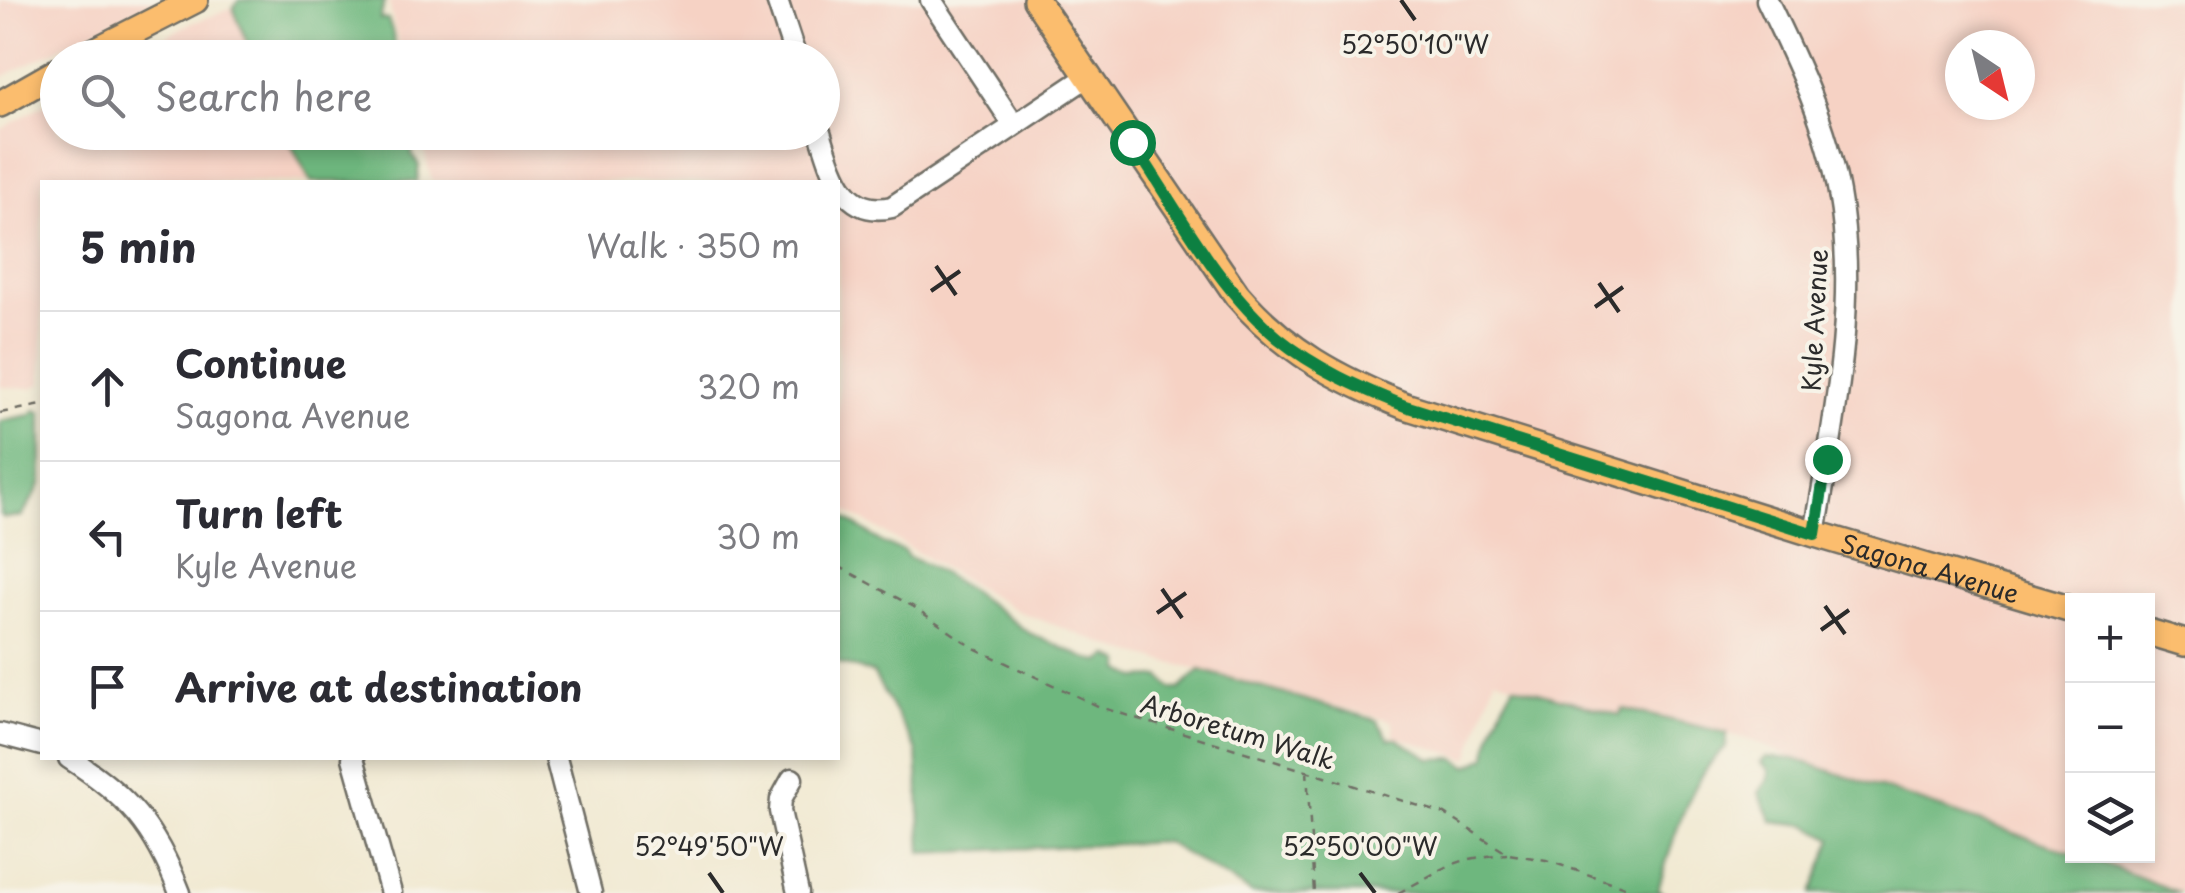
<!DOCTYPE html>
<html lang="en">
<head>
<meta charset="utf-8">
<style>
	:root { --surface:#fff; --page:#f7f7f7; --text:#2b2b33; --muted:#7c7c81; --line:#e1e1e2 }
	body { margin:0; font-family:"Playpen Sans",sans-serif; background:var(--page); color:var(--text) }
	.controls { position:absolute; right:30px; bottom:30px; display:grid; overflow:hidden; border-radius:0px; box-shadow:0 5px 15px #0003 }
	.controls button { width:90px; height:90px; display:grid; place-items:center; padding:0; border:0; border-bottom:2px solid var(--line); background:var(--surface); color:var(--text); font:50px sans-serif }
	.compass { position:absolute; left:1945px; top:30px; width:90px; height:90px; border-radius:50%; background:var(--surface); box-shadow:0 5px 15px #0003; rotate:145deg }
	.stop { position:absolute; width:30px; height:30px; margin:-22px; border:8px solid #0b8043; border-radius:50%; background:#fff }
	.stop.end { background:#0b8043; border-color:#fff; box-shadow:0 2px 10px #0008 }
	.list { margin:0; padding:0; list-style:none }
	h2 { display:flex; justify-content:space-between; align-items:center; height:130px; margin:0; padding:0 40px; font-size:42px }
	h2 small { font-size:32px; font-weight:400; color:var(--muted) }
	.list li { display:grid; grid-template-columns:65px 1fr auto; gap:30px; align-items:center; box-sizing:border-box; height:150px; padding:0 40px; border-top:2px solid var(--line) }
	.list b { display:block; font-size:38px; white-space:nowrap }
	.list p { margin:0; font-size:32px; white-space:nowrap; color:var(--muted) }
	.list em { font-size:32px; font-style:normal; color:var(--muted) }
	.icon { flex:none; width:55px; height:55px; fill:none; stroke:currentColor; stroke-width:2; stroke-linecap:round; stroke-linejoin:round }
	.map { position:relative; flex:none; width:2185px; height:893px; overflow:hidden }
	.search { position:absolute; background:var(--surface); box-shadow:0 5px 15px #0003; left:40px; top:40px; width:800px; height:110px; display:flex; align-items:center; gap:25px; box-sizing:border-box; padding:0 35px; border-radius:55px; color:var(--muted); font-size:38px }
	.panel { position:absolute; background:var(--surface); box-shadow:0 5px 15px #0003; left:40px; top:180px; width:800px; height:580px; border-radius:0px }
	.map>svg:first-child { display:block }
</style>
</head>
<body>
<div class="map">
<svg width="2185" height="893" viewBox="0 0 2185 893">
	<rect width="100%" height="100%" fill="#f7f3e8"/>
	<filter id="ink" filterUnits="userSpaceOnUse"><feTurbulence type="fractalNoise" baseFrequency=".01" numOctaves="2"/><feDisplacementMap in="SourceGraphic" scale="20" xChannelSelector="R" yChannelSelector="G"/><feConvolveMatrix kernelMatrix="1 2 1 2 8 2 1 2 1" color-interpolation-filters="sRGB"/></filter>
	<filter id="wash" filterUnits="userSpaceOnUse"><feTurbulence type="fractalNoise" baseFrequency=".0048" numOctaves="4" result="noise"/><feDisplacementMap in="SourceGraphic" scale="40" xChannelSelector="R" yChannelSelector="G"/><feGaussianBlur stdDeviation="2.25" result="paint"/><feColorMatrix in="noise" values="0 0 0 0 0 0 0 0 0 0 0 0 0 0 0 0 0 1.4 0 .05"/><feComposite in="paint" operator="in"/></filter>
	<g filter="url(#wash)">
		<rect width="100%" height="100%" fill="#f1e9d1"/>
		<path fill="#f6d2c4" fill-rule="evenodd" d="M0,0H156L0,78Z
			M388,0H2185V893L2080,856H2148V600H2072V853L1795,759L1751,740L1623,709L1619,715L1495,678L1469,759L1394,736L1393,721L1121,650L1017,611L838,506V182H432L420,133L822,132V58L402,57ZM1960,45H2020V105H1960Z
			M233,8L253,58H128L185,26Z
			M57,97L58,132L285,133L311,182H42V383L32,388L0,387V130Z"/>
		<path fill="#6eb77e" stroke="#4c7154" stroke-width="2.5" d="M239,0H385L380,19L388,20C393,29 395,44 396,54L394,58L253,57L233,8Z
			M285,133H408L420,143L412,149V155L419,165L417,182H311Z
			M36,410L42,413V483L22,516L4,518L0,515V421L30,415Z
			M838,513L884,544L904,551L908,557L927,565L971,591L1029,633L1085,658L1100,662L1109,656L1122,662L1121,670L1137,678L1161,677L1172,689H1180L1200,670L1377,720L1389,739L1397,738C1407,748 1419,748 1430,759L1455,758L1468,766L1487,757C1488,736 1502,704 1514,685L1619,715L1623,709L1727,733L1726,747C1688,779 1672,844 1658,890L1663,893H1252L1165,842L922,853L917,751L873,673L838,663Z
			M1766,757L1795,759L2100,862L2179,893H1812L1833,839L1807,825L1772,821L1759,793L1769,778V769L1761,763Z"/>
	</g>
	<g filter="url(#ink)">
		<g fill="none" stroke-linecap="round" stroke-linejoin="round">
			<defs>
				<path id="minor" d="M777,0L796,58
					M931,0L1014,125
					M1767,0C1797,62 1827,124 1839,193C1859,304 1833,424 1815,534
					M820,132C832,170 843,218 892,207L1087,77
					M0,734L42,745
					M69,758C127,795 155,827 180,893
					M353,758L391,893
					M556,758L591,893
					M792,779L781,799L780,811L798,893"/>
				<g id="major">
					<path id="s1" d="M1036,0L1237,295C1285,351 1338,379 1405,406L1815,534L2072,610"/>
					<path d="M81,58L195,0"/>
					<path d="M0,104L58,71"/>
					<path d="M2148,632L2185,643"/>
				</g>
			</defs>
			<use href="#minor" stroke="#706e65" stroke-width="25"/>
			<use href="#major" stroke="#706e65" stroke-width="30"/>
			<path stroke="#706e65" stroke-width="2.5" stroke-dasharray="8 8" stroke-linecap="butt" d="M0,413L42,405
				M838,566L914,607L974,648L1100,707L1445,814L1508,854L1546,860L1642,893
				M1307,770L1314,893
				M1398,893C1445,869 1451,858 1507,854"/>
			<use href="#minor" stroke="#fff" stroke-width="20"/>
			<use href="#major" stroke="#fbbd6e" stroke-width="25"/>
		</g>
	</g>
	<g fill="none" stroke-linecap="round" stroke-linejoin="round" filter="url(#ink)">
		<path stroke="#0b8043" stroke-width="12" d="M1132,142C1175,206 1218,289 1278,338C1316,369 1360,388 1405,406L1815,534L1827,459"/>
	</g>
	<path fill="none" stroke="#2b2b2b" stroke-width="4" d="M1401,0L1415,20M936,266L956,295M1599,283L1619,312M931,291L960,271M1595,307L1623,287M1162,589L1182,618M1825,606L1845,634M1157,613L1186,593M1821,630L1849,610M709,873L723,893M1360,873L1375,893"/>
	<g text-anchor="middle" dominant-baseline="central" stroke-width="8" stroke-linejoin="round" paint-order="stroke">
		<g font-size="25" fill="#2b2b2b" stroke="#f7f3e8">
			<text transform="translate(1814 320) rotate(-87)">Kyle Avenue</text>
			<text stroke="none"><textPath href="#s1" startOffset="1110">Sagona Avenue</textPath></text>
			<text transform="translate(1238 731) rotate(17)">Arboretum Walk</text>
		</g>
	</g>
	<g font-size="25" text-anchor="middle" fill="#2b2b2b" stroke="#f7f3e8" stroke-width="8" stroke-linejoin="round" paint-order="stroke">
		<text x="1415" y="54">52°50'10"W</text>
		<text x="709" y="856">52°49'50"W</text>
		<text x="1360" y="856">52°50'00"W</text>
	</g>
</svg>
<div class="controls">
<button>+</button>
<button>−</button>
<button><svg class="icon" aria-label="layers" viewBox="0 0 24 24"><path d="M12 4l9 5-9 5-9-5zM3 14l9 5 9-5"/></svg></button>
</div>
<svg class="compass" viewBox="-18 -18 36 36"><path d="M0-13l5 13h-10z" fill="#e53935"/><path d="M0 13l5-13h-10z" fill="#7c7c81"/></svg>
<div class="stop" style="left:1132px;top:142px"></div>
<div class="stop end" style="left:1827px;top:459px"></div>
<div class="search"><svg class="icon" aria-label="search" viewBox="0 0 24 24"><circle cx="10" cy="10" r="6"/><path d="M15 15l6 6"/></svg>Search here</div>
<section class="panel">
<h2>5 min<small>Walk · 350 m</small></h2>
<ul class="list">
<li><svg class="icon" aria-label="ahead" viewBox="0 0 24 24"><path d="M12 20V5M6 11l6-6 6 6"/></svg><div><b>Continue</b><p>Sagona Avenue</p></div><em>320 m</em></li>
<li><svg class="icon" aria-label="left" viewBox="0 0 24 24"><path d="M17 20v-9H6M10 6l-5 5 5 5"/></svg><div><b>Turn left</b><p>Kyle Avenue</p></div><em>30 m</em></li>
<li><svg class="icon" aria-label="arrive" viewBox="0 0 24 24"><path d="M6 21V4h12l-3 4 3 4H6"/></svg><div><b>Arrive at destination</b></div></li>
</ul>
</section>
</div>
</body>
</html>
